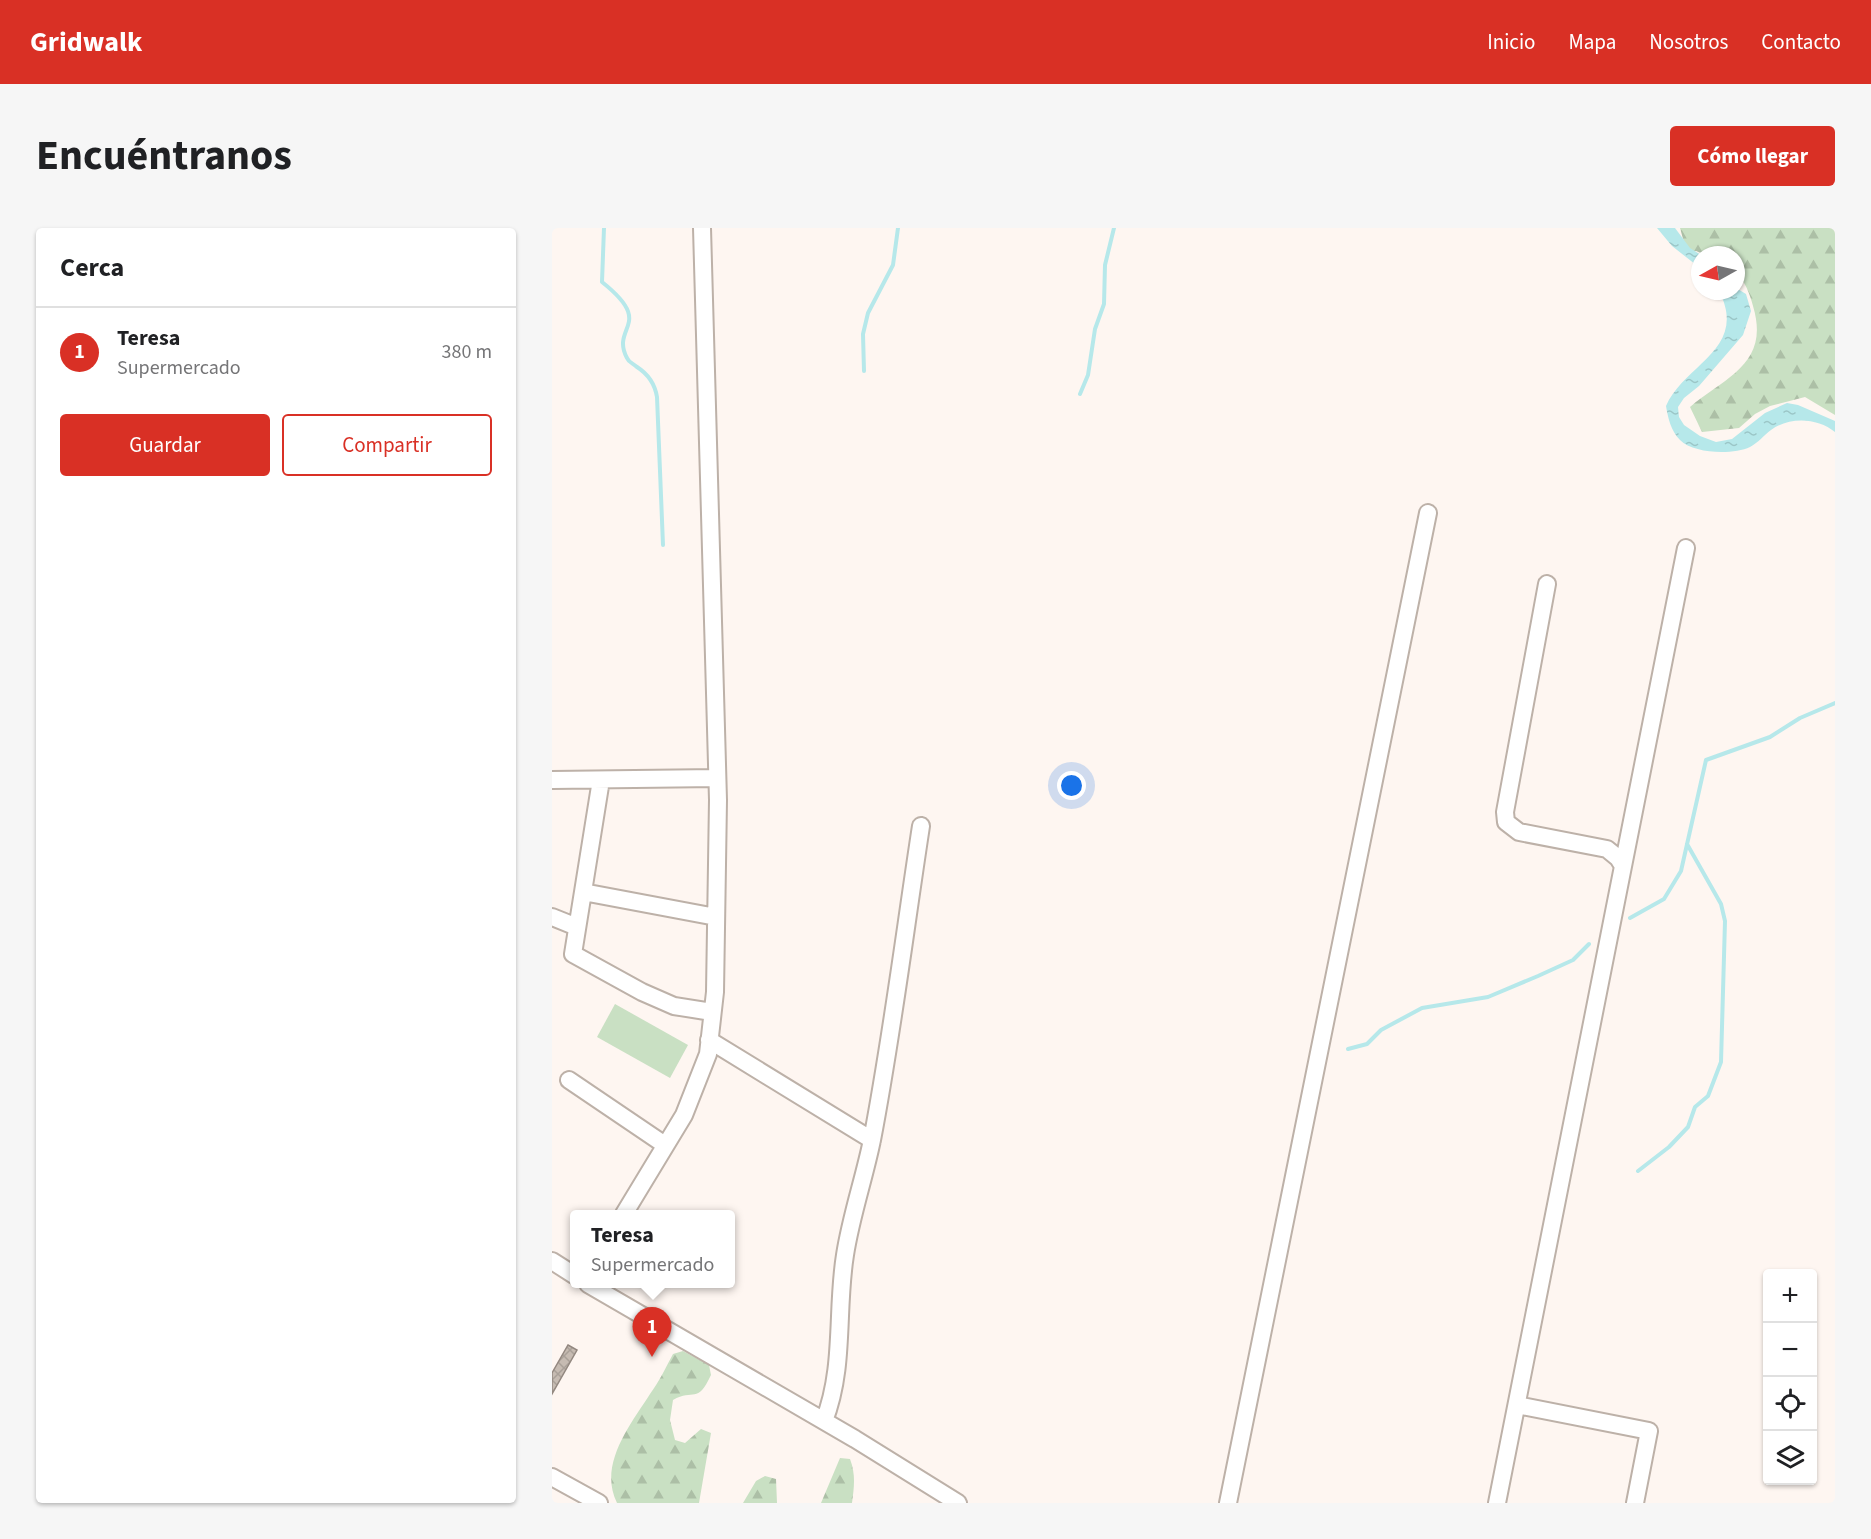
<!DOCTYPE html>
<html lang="es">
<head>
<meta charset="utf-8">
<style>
	:root { --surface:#fff; --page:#f6f6f6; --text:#202124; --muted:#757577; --line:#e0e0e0; --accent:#d93025 }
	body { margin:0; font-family:"Source Sans 3",sans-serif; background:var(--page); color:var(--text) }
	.controls { position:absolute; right:18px; bottom:18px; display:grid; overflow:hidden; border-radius:6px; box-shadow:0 2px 4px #0004 }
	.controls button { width:54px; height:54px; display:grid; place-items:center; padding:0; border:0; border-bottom:2px solid var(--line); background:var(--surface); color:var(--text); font:30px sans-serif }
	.compass { position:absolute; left:1139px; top:18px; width:54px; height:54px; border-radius:50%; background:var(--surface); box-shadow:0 2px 4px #0004; rotate:262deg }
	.you { position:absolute; left:520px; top:558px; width:21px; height:21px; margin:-15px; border:4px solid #fff; border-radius:50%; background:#1a73e8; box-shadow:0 0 0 9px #1a73e833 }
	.badge { display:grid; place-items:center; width:39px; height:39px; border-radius:50%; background:var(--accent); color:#fff; font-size:20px; font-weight:700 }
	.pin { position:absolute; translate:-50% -50px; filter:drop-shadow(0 2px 3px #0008) }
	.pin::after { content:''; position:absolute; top:32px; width:21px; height:18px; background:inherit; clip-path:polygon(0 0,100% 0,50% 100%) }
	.popup { position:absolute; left:18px; top:982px; width:165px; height:78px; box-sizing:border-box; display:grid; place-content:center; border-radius:6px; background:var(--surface); filter:drop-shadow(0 2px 4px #0005); font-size:20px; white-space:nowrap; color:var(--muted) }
	.popup b { font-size:22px; color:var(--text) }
	.popup::after { content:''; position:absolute; left:50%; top:100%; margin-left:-12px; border:12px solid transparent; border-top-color:var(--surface) }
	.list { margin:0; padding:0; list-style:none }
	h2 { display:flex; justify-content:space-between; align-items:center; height:78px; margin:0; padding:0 24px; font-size:26px }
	h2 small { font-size:20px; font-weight:400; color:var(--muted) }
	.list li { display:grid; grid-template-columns:39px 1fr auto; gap:18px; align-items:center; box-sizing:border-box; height:90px; padding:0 24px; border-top:2px solid var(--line) }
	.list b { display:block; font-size:22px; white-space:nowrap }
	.list p { margin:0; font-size:20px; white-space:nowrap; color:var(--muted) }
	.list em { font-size:20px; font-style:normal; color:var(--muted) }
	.actions { display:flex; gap:12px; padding:18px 24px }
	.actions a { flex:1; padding:14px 0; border:2px solid var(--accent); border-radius:6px; text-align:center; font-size:21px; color:var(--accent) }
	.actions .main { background:var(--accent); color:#fff }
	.icon { flex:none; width:33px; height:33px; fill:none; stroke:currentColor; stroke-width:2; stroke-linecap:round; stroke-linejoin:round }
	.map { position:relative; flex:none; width:1283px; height:1275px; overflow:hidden; border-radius:6px }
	header { display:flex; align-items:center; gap:36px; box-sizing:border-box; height:84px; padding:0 30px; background:var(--accent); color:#fff }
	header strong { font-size:28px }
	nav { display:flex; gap:33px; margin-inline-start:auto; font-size:21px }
	.intro { display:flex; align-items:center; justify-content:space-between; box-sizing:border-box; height:144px; padding:0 36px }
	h1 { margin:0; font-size:42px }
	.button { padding:15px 27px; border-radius:6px; background:var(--accent); color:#fff; font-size:21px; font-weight:700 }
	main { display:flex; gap:36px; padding:0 36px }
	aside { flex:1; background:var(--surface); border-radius:6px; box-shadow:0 2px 4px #0004 }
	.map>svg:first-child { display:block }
</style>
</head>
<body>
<header>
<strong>Gridwalk</strong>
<nav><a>Inicio</a><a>Mapa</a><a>Nosotros</a><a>Contacto</a></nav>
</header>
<div class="intro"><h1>Encuéntranos</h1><a class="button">Cómo llegar</a></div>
<main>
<aside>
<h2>Cerca<small></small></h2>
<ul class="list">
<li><span class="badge">1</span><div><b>Teresa</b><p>Supermercado</p></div><em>380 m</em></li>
</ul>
<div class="actions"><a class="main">Guardar</a><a>Compartir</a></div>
</aside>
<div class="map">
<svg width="1283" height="1275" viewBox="0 0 1283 1275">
	<defs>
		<pattern id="forest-firs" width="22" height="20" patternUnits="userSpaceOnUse" patternTransform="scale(1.5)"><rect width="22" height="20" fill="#c9e0c3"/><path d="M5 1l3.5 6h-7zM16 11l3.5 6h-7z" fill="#acbfa6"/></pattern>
		<pattern id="water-ripples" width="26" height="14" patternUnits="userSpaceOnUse" patternTransform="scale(1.5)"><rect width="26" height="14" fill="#b6e8ea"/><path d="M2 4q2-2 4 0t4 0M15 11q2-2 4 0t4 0" fill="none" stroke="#9bc6c7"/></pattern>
		<pattern id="building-cross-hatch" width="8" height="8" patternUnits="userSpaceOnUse" patternTransform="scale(1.5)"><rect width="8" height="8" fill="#c6bbb2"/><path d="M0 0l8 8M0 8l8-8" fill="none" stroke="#a9a098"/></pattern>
	</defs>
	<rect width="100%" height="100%" fill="#fef6f1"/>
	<path fill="url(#forest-firs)" d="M1128,0H1283V187L1253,169L1218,178L1203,186L1187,200L1150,204L1138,179C1176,148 1218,135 1201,78C1198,66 1193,53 1184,45V27H1154L1144,23L1135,25Z
		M131,1123L157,1137L159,1147C145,1177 142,1160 121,1172L118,1192L123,1212L133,1215L149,1201L159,1205L147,1275H65C46,1237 78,1197 98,1166C107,1154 114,1139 121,1126Z
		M288,1230L298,1231C304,1247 302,1259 300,1275H269Z
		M213,1248L224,1251L225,1275H191L204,1253Z"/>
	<path fill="#c9e0c3" d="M63,776L136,817L118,850L45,809Z"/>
	<path fill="url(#water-ripples)" d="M1105,0H1123L1138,20L1149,27L1148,40L1120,18Z
		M1184,60L1194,66L1199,83L1191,107L1147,158L1132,170L1126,179L1127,189L1132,197L1148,208L1164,214L1180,211L1213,185L1235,175L1246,177L1283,193V204C1266,190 1238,188 1219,202C1212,207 1206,215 1198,219C1181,227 1142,226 1128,212C1119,203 1116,190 1114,178C1132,136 1197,121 1167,63H1184Z"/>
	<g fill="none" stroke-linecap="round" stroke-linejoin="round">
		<path stroke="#b6e8ea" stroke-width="4" d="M52,0L50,54C104,97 58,98 75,130C77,135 81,135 85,139C96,146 103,157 105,169L111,317
			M312,143L311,106L316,85L341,37L346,0
			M528,166L536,147L543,101L552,76L553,37L562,0
			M1078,690L1112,671L1129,643L1154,532L1218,509L1248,490L1283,475
			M796,821L815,816L829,802L870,780L936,769L986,748L1021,732L1037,716
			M1086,943L1117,919L1136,899L1143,879L1156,868L1169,834L1173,693L1169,676L1135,616"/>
	</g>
	<path fill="url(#building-cross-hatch)" stroke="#938880" stroke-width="1.5" d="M16,1117L25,1122L0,1166V1145Z"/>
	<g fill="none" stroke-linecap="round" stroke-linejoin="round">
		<defs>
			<path id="minor" d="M995,356L953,584L954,594L967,604L1055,621L1066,630L1071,638
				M0,552L165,550
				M49,552L21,726L90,764L122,778L160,784
				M31,664L164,689
				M0,689L25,699
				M157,812L320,912
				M17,852L113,917
				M72,986L132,887L156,826L163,764L166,572L150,0
				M0,1033L22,1047
				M36,1056L303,1211L406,1275
				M965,1177L1097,1203L1083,1275
				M272,1193C293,1140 284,1082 293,1027C299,988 312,951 320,912C340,808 353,702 369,598
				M0,1249L47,1275
				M676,1275L876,285
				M945,1275L1134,320"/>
		</defs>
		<use href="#minor" stroke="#bdb1a8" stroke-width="20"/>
		<use href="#minor" stroke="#fff" stroke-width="16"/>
	</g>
</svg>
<div class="controls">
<button>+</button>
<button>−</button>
<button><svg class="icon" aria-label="locate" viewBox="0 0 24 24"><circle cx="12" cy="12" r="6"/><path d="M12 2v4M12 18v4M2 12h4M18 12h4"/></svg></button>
<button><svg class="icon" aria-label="layers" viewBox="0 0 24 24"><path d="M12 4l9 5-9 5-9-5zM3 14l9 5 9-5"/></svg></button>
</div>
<svg class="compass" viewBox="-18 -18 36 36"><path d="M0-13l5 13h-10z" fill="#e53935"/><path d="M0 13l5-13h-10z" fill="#757577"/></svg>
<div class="you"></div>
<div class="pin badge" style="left:100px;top:1129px">1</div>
<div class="popup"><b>Teresa</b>Supermercado</div>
</div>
</main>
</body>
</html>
